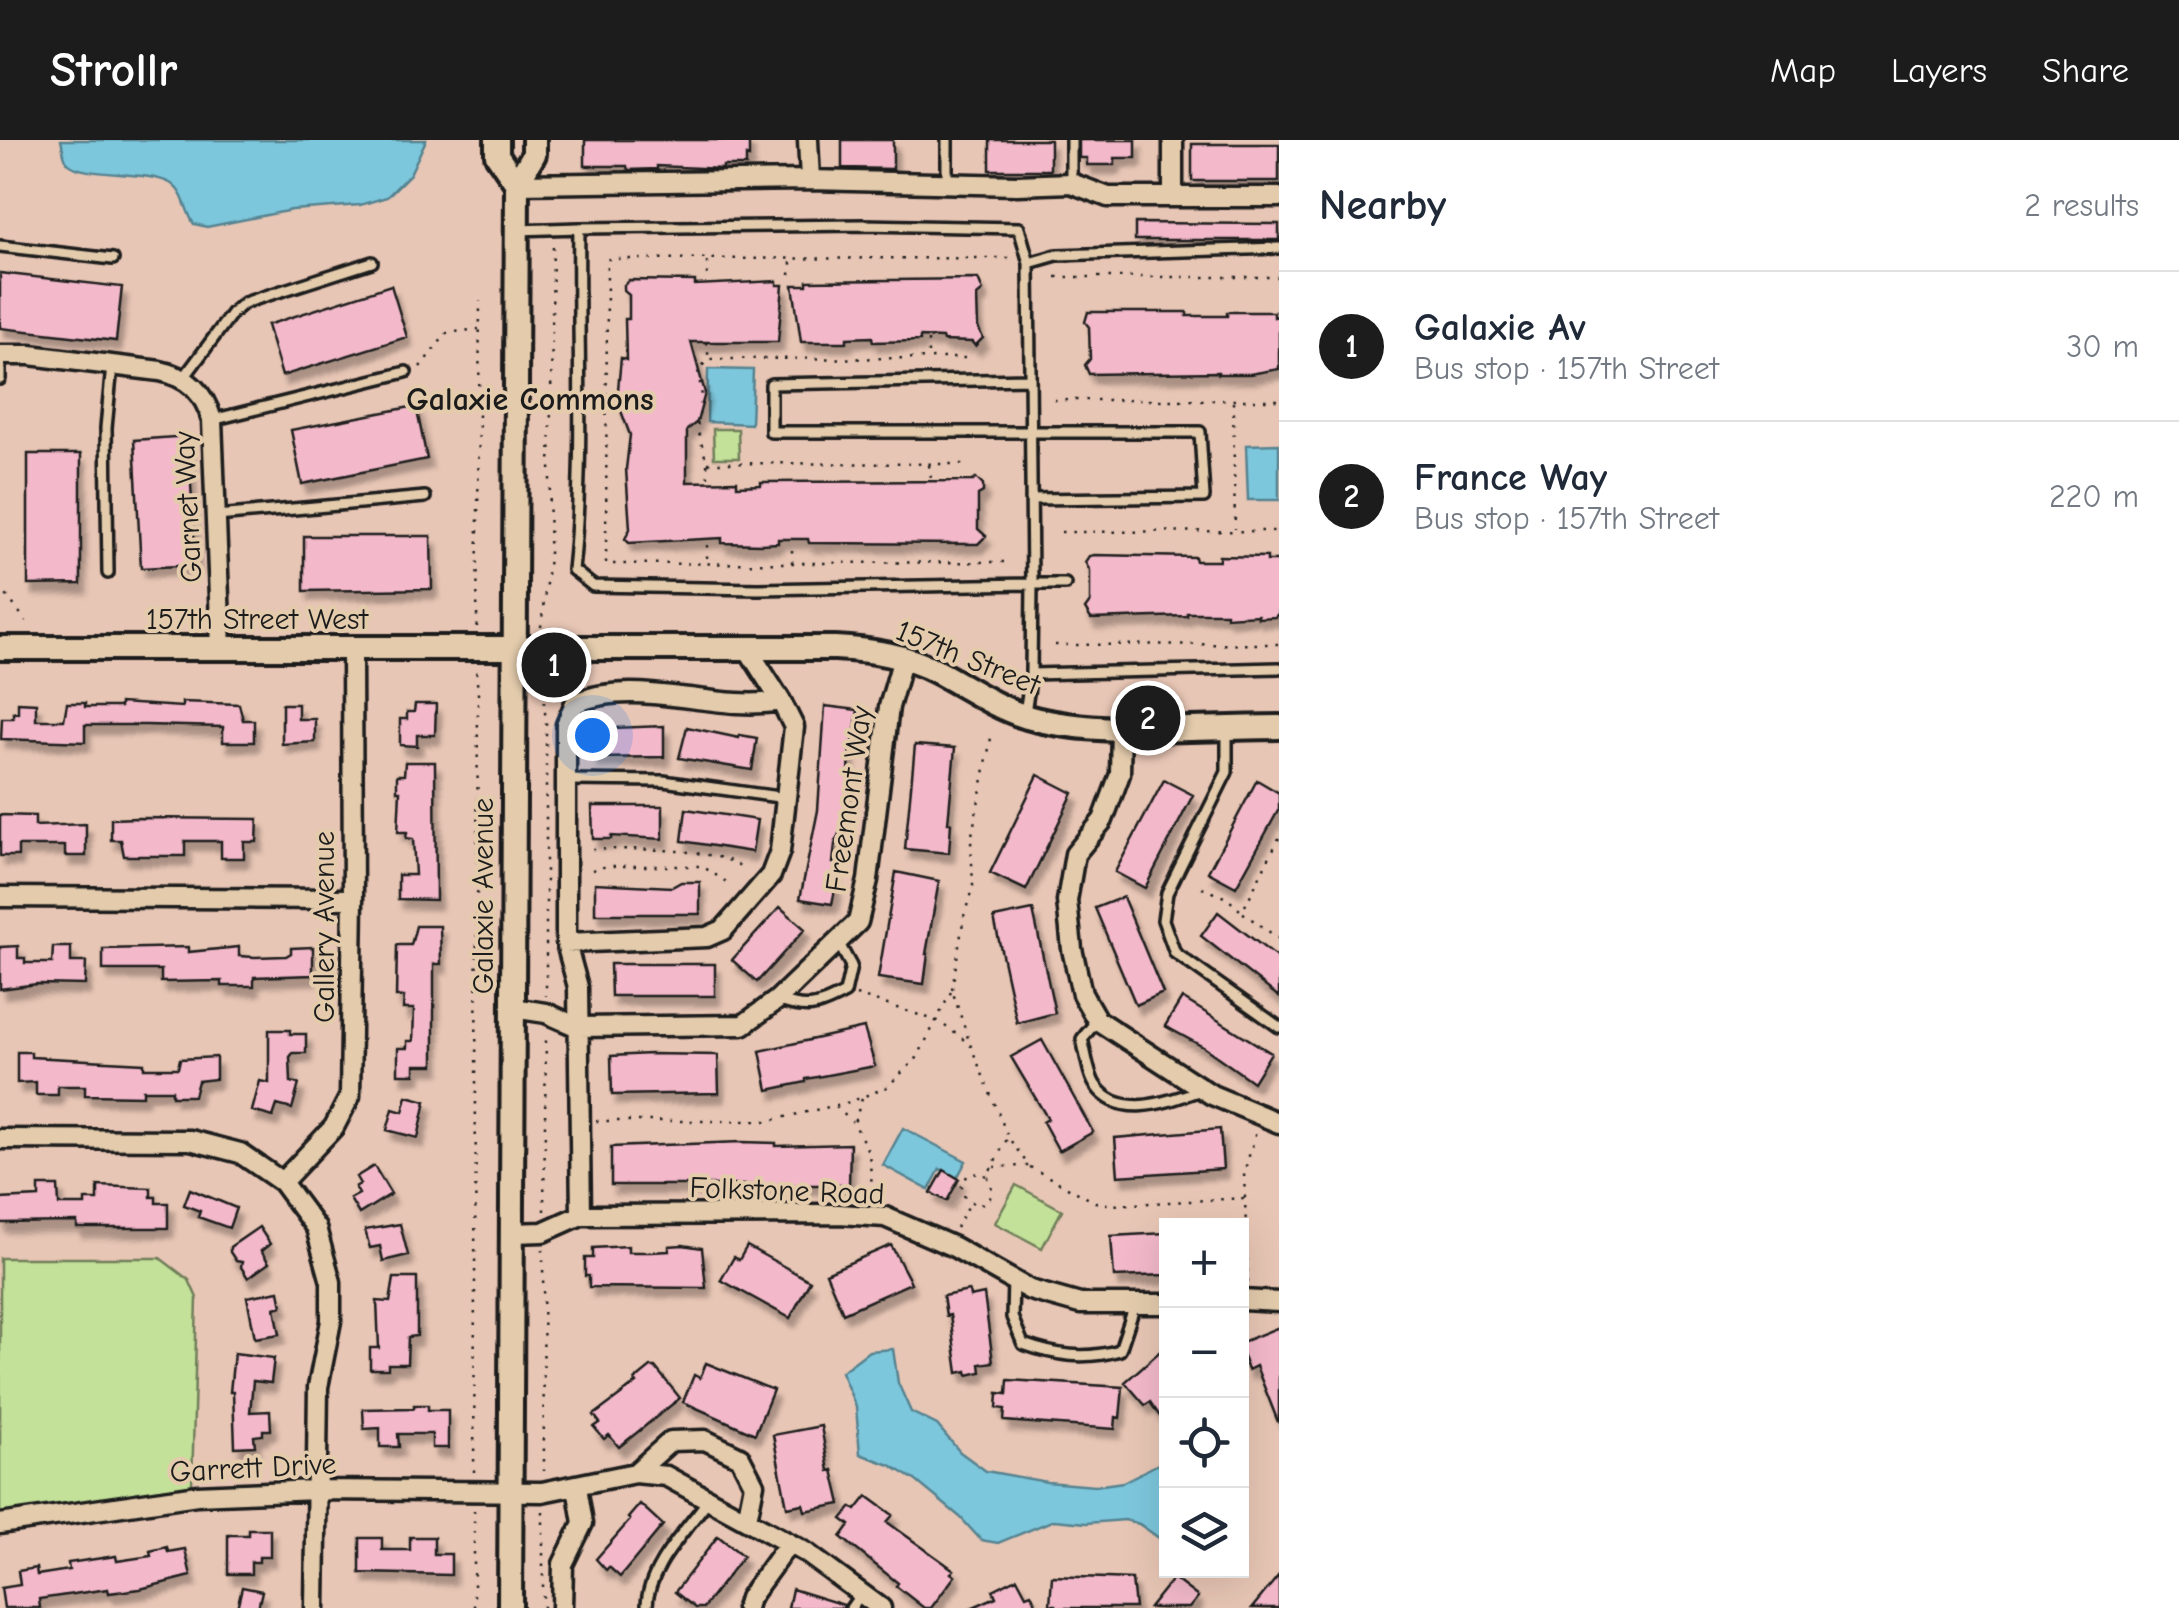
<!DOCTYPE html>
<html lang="en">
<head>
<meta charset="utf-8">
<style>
	:root { --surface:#fff; --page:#f6f6f7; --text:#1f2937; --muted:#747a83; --line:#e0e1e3; --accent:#1c1c1c }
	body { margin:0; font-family:"Comic Neue",sans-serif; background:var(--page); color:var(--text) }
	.controls { position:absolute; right:30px; bottom:30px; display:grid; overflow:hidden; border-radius:0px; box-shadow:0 10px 40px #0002 }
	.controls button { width:90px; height:90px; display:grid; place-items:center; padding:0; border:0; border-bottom:2px solid var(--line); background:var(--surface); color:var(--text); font:50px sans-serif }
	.you { position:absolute; left:592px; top:595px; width:35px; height:35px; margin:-25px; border:8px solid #fff; border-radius:50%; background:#1a73e8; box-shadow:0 0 0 15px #1a73e833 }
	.badge { display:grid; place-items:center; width:65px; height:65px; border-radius:50%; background:var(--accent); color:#fff; font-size:32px; font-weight:700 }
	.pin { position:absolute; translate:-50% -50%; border:5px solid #fff; box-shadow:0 2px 10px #0006 }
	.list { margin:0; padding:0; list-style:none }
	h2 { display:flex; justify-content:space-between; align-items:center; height:130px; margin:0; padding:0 40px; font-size:42px }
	h2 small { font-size:32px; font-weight:400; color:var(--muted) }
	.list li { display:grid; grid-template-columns:65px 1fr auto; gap:30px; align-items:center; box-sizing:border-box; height:150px; padding:0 40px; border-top:2px solid var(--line) }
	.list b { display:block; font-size:38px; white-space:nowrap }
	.list p { margin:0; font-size:32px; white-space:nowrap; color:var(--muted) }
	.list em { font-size:32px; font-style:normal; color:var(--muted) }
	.icon { flex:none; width:55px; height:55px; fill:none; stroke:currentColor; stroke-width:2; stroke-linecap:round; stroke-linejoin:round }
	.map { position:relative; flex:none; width:1279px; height:1468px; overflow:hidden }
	header { display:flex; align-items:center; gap:60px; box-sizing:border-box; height:140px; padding:0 50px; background:var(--accent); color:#fff }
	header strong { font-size:48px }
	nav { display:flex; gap:55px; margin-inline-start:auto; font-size:35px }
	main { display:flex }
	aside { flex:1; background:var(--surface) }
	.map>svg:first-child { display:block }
</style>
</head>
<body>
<header>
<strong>Strollr</strong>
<nav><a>Map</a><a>Layers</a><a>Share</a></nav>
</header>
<main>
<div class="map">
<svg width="1279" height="1468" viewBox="0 0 1279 1468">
	<defs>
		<filter id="shadow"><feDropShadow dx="5" dy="9" stdDeviation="2.5" flood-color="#0004"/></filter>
	</defs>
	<rect width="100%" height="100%" fill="#e8c6b5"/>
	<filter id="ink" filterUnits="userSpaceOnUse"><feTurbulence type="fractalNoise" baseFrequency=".01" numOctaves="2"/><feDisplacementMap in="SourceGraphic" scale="20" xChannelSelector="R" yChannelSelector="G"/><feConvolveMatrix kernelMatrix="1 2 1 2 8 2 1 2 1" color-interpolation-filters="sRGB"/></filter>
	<g filter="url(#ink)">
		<path fill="#c3e199" stroke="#707e5a" stroke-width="2.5" d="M713,289H738L739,318H714Z
			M1016,1045L1062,1070L1042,1108L995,1083Z
			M0,1118H160L189,1140L197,1158L192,1346L0,1377Z"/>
		<path fill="#7dc7dd" stroke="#568390" stroke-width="2.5" d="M61,0H426L410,34L387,57L360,65L292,70L207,87L194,84C185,71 185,52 170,43C146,30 82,38 68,23C63,17 63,7 61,0Z
			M708,229L753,230L751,284L707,282Z
			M1279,304V360H1248L1246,305Z
			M903,988L966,1021L957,1038L940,1029L929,1050L883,1025Z
			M893,1209L898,1243L911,1272L937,1285L960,1312L986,1331L1047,1342L1095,1346L1123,1342L1166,1320V1403L1139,1384L1125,1380L1086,1383L1054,1380L998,1403L981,1400L960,1377L915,1340L890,1325L860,1314L856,1267L841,1232L869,1211Z"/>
		<path fill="#f3b9ca" stroke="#1c1c1c" stroke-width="2.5" filter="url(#shadow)" d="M585,0H749V17L746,16V26H723V29L657,26V29L628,30L627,26H585Z
			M842,0H893V29L842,28Z
			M990,0H1050V30H990Z
			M1079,0H1136V18H1115V25H1087V18H1079Z
			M1192,4H1279V41H1192Z
			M1135,83L1279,84V100H1135Z
			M0,133L122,147L116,201L0,188Z
			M978,139L983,151L977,156L978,187L983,198L975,206L972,202L943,201L942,198L920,197V201L873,202L872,197L847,198V202H801L793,145H807V141Z
			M629,140L695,141V145L777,141V145H783L778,202H691L705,253L697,282L687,290V342L737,341V346L761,345V342L973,341L976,338L983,345V352L978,355V389L986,396L978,404H972L809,403L808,399H778V403L761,404L722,403V398L629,403L625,399L630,389L626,329L630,295L617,260L621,218L626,220L625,179H629V155L624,151V145Z
			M391,145L407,197L282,236L267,185Z
			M1088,172H1187V176H1227V172H1274V177L1279,176V229L1250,234H1218V232L1089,234L1085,225L1090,219L1089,187L1085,182Z
			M416,266L427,319L302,344L291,290Z
			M188,296L196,425L141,428L134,300Z
			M28,314H81V444L28,445Z
			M304,396H431L432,449L304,451Z
			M1094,415L1195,417L1196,421H1219V416L1267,417V421H1279V473L1275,477L1258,478V475L1226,477V473H1187V476L1091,479L1085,469L1090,462V431L1085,422L1089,416Z
			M18,562L36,563V580H64L67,563H85V567H120V563L182,567V562L239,564L243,580H254V602H223V587L146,585H85V602L1,599L2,578H13V572L18,573Z
			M282,564H298V579H315V602L282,604Z
			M415,564H436L435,595H417V606L400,605V579H407V572H414Z
			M825,566L858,570L853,604H850L848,671L835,704L833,723H836L832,744L836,745L832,764L800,759L818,670Z
			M593,585H613V588L664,586V617L593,618Z
			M687,587L739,598L740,595L757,598L752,630L679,618Z
			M915,605L955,608L948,683H951L949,713L905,709Z
			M405,622H435L436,760L398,759V735H415L413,699L406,698L407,692H398L400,651H397V635H404Z
			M1038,635L1073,653L1026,750L990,733Z
			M1164,640L1193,655L1145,748L1115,732Z
			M1257,640L1279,653V669L1236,747L1208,732Z
			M592,666H663V699L611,696V699H593Z
			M686,669L757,680L752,712L682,701Z
			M0,675L35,676V686L86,684V716H65V706H18V716H0Z
			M137,678L258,679L257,702H244V718H221V701H185V716H124L121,700H111V679Z
			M896,732L939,741L926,814H928L924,844L878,838Z
			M681,742H700V774H595V743L672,747Z
			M1123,757L1163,853L1136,865L1095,768Z
			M780,767L805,789L757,842L732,820Z
			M1033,770L1055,873L1017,883L994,778Z
			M1218,772L1279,819V857L1201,796Z
			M416,786H440L441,824H434V925H415V934H398V908H407V901H413L414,869H403L404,857H396L397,805H411Z
			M18,806V818H25V823H52L53,807H71V822H86L85,845L37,844L0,849V807Z
			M188,807V812L239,807V816L255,817L286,816L291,813V808L313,807V835L254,837V846H222V841L161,842V830H103V809Z
			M610,824H715V856H611Z
			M1182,858L1271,913L1253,942L1205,908L1165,886Z
			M864,888L875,926L806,939V942L768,950L760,911Z
			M269,890H290V894H306V913H293L290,917L291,942L299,944L292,969L277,965L273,977L252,971L260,941L269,943Z
			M1042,900L1093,992L1059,1011L1043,982L1048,979L1011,917Z
			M17,912H31V917L144,923V928H178L180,919L216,917V939L198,941L194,956H172V950H143V956L85,955V946H58V955H36V942L17,943Z
			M650,914L718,915L719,953L612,955L611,916Z
			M407,956L426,961L418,998L387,990L393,969L403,972Z
			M1220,989L1223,1029L1118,1036L1115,998Z
			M741,1002L776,1003V1006L850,1004L849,1045H611V1007Z
			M374,1026L391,1054L359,1074L350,1059L359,1054L355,1047L360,1044L356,1037Z
			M944,1030L959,1039L947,1061L931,1053Z
			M39,1046H58L59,1065H85V1060H98V1046L151,1048V1057H156V1063H168V1088H77V1082L0,1083V1059L39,1057Z
			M190,1049L236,1068L229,1088L198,1077L200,1071L184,1065Z
			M400,1084L408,1115L383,1121L380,1106L370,1108L365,1090Z
			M259,1087L270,1104L261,1111L269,1123L248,1138L241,1127L242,1122L236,1121L230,1112V1107Z
			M1166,1093V1135L1114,1137L1111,1096Z
			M683,1105L702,1108L706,1148L589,1147V1136H585V1118H593V1108L628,1106V1112H651L669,1111V1106Z
			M891,1105L911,1143L843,1173L826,1133Z
			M747,1106L810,1141L790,1178L721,1140L734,1117L739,1120Z
			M394,1138H417V1196L408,1197L407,1224H388V1229H370V1208H379L377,1161L390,1162Z
			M279,1151L282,1166L275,1168L280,1194L255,1198L247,1157Z
			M969,1151L970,1157L984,1154L993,1222L980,1224L981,1232L968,1235L967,1231L958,1233L950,1175L946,1176L943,1156Z
			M1279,1187V1282H1278L1256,1226L1248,1230L1242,1214V1202Z
			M1166,1206V1285L1150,1262L1145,1265L1125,1242Z
			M234,1213L274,1218L271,1243L253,1241L250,1272L270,1271L271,1290H263V1295L254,1296L255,1306L235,1307L233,1252H230Z
			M706,1223L773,1250L755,1294L683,1262L694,1235L700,1238Z
			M651,1227H655L680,1258L619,1307L609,1295L604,1299L594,1287L600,1283L594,1275L637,1243L635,1240Z
			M1008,1240L1123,1247L1120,1278L1116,1277L1115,1289L1004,1281L1005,1269L997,1268L998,1253L1007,1254Z
			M414,1265H428V1270H448V1308H432V1294H398L399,1307H380V1288L364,1289L363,1269L414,1268Z
			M821,1286L829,1331L833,1330L841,1364L805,1371L803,1364L787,1367L773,1295Z
			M867,1356L893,1375L887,1382L954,1430L951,1433L955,1436L931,1468H924L896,1446L898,1443L841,1397L850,1385L842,1379L852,1367L856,1370Z
			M640,1364L663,1385L620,1437L609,1427L606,1430L596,1419L630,1380L628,1378Z
			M248,1389H270V1417H259V1422H251V1434H228V1395H248Z
			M718,1396L743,1416L703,1468H695L675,1452Z
			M410,1397H434V1414H451V1435L360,1433V1398H382V1410H410Z
			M167,1407L168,1412L185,1409L191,1436L140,1449L109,1453L108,1449L39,1459L40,1468H4L1,1448L20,1445L18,1431L36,1428L37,1435L69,1430L68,1423L116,1416L117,1421L151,1416L150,1411Z
			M1279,1435V1468H1252Z
			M1052,1436L1132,1439L1135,1468H1056V1465H1050Z
			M1017,1438L1026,1455L1031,1453L1038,1468H971L996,1457L993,1450Z
			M1173,1438L1198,1457L1189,1468H1149Z
			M242,1447L262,1451L258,1468H237Z
			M792,1449L844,1465L843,1468H788Z"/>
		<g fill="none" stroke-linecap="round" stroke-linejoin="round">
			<defs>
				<path id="service" d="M947,42V0
					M1071,42V0
					M517,90L579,88C577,202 585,317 573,430L593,446L758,449L1032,444L1029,123L1019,88L862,85L579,88
					M0,106L113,119
					M1029,123L1057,115L1279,108
					M0,239V215
					M183,239L232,173L244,163L372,122
					M1030,239L771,244V292H1200L1204,357L1031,359
					M212,280L406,232
					M217,376L425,357
					M108,433L106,288L112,226
					M1031,534L1279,528
					M1025,573L1031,534L1032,444H1065
					M1227,589V632L1167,753L1163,780L1175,813L1279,887
					M567,640L663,641L786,658
					M777,860C807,871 817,868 845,853L851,826L838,802
					M1097,880L1082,899C1086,913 1088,935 1096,946C1121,981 1169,961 1201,950
					M1013,1141L1012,1177L1023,1204C1056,1216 1086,1220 1120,1210L1135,1165
					M647,1468C646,1429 686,1391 708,1360
					M851,1468L861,1454"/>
				<path id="minor" d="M810,40L1017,45L1071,43L1108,57H1279
					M517,44L810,40L808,0
					M1173,57V0
					M0,215H30L160,231C189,237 204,253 212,280L221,508
					M1121,587L1120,634L1103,680L1075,714L1067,761L1072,809L1082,854L1097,880L1212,955L1279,983
					M0,757L353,759
					M566,803L707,797L723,790L771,735L780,711L794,587L781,561L747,508
					M513,868L546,873L578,887L743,885L777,860L858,782L868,740L889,567L903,518
					M0,999L190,1000L240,1013L282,1042L316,1088L331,1142V1181L318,1247L315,1468
					M282,1042L334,987L350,956L353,759L352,509
					M581,1075L578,847L566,803V585L575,563C637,536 716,573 781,561
					M512,1093L543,1092L581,1075L839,1074L885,1077L954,1107L1030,1150L1080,1164H1166
					M1242,1160L1279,1162
					M635,1333L671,1301L705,1300L740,1317L754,1344L747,1379
					M0,1384L197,1355L317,1350L542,1352L635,1333L666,1336L805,1412L881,1468
					M562,1468L563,1424L583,1383L577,1347
					M746,1468L749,1458L789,1403"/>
				<path id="tertiary" d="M497,0V15L517,44
					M0,508H835C870,510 906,515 938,532C968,548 995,567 1027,577C1097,597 1204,587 1279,587
					M510,1468L517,44L534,14V0"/>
			</defs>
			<use href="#service" stroke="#1c1c1c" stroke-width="16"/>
			<use href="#minor" stroke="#1c1c1c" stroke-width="25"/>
			<use href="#tertiary" stroke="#1c1c1c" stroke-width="30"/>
			<path stroke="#1c1c1c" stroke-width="2.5" stroke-dasharray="2.5 8" stroke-linecap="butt" d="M707,122V136
				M790,135L791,122
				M1056,137H1279
				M928,201V218
				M706,202L709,219
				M965,218L709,219L698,230L702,257L697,288L707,323L965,324
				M420,227L447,193L479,189
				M1054,260H1279
				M1233,262L1235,389
				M707,324L708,338
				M929,325L931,339
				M1061,392L1279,391
				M707,405V423
				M1004,422L606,424L607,119L1012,118
				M792,423V406
				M0,447L26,481
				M477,487L480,161
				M541,487L549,417L553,101
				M1055,505L1279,504
				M541,530L546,583V856
				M1279,698L1242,772L1279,799
				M592,709C629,710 709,706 740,726
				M592,730L607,726H702L728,743
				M1202,748L1227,758L1241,771
				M952,849L964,776L973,746L971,700L991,598
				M856,855L938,881L970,904L1008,997L1029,1026L992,1027
				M862,959L854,983L869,1013L872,1046
				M836,967L852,982
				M596,981H768L850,962L887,947L917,918L952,850L970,904
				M1030,1027L1095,1062L1113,1065L1246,1058
				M987,1036L978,1033L967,1036L961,1048L966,1060L980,1065L990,1058L992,1044L987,1036L1007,999
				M544,1071L546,894
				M956,1088L969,1065
				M543,1109L544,1331
				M1248,1142L1244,1033L1256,992
				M474,1332L478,553L476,530
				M474,1370V1468
				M543,1468V1369"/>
			<use href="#service" stroke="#e3cbac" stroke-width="9"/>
			<use href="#minor" stroke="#e3cbac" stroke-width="18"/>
			<use href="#tertiary" stroke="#e3cbac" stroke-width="22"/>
		</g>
	</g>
	<g text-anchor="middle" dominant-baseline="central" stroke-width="8" stroke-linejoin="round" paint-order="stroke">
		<g font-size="30" fill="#1c1c1c" stroke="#e3cbac">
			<text transform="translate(188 367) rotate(-93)">Garnet Way</text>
			<text x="257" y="479">157th Street West</text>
			<text transform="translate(968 518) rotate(22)">157th Street</text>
			<text transform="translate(849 659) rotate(-82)">Freemont Way</text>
			<text transform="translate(483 756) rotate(-90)">Galaxie Avenue</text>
			<text transform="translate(324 787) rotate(-90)">Gallery Avenue</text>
			<text transform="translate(787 1051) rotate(2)">Folkstone Road</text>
			<text transform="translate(253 1328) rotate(-3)">Garrett Drive</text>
		</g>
		<g font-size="32" font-weight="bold" fill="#1c1c1c" stroke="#e3cbac">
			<text x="530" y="259">Galaxie Commons</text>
		</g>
	</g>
</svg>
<div class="controls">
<button>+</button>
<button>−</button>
<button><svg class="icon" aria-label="locate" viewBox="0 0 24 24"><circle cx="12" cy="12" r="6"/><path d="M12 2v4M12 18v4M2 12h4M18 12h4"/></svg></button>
<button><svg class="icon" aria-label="layers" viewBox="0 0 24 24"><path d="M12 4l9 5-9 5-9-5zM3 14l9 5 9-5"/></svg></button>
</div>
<div class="you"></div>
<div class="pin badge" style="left:554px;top:525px">1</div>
<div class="pin badge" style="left:1148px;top:578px">2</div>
</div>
<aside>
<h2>Nearby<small>2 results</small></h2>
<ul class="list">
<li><span class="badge">1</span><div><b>Galaxie Av</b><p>Bus stop · 157th Street</p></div><em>30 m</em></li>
<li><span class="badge">2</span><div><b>France Way</b><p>Bus stop · 157th Street</p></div><em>220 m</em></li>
</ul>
</aside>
</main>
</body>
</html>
